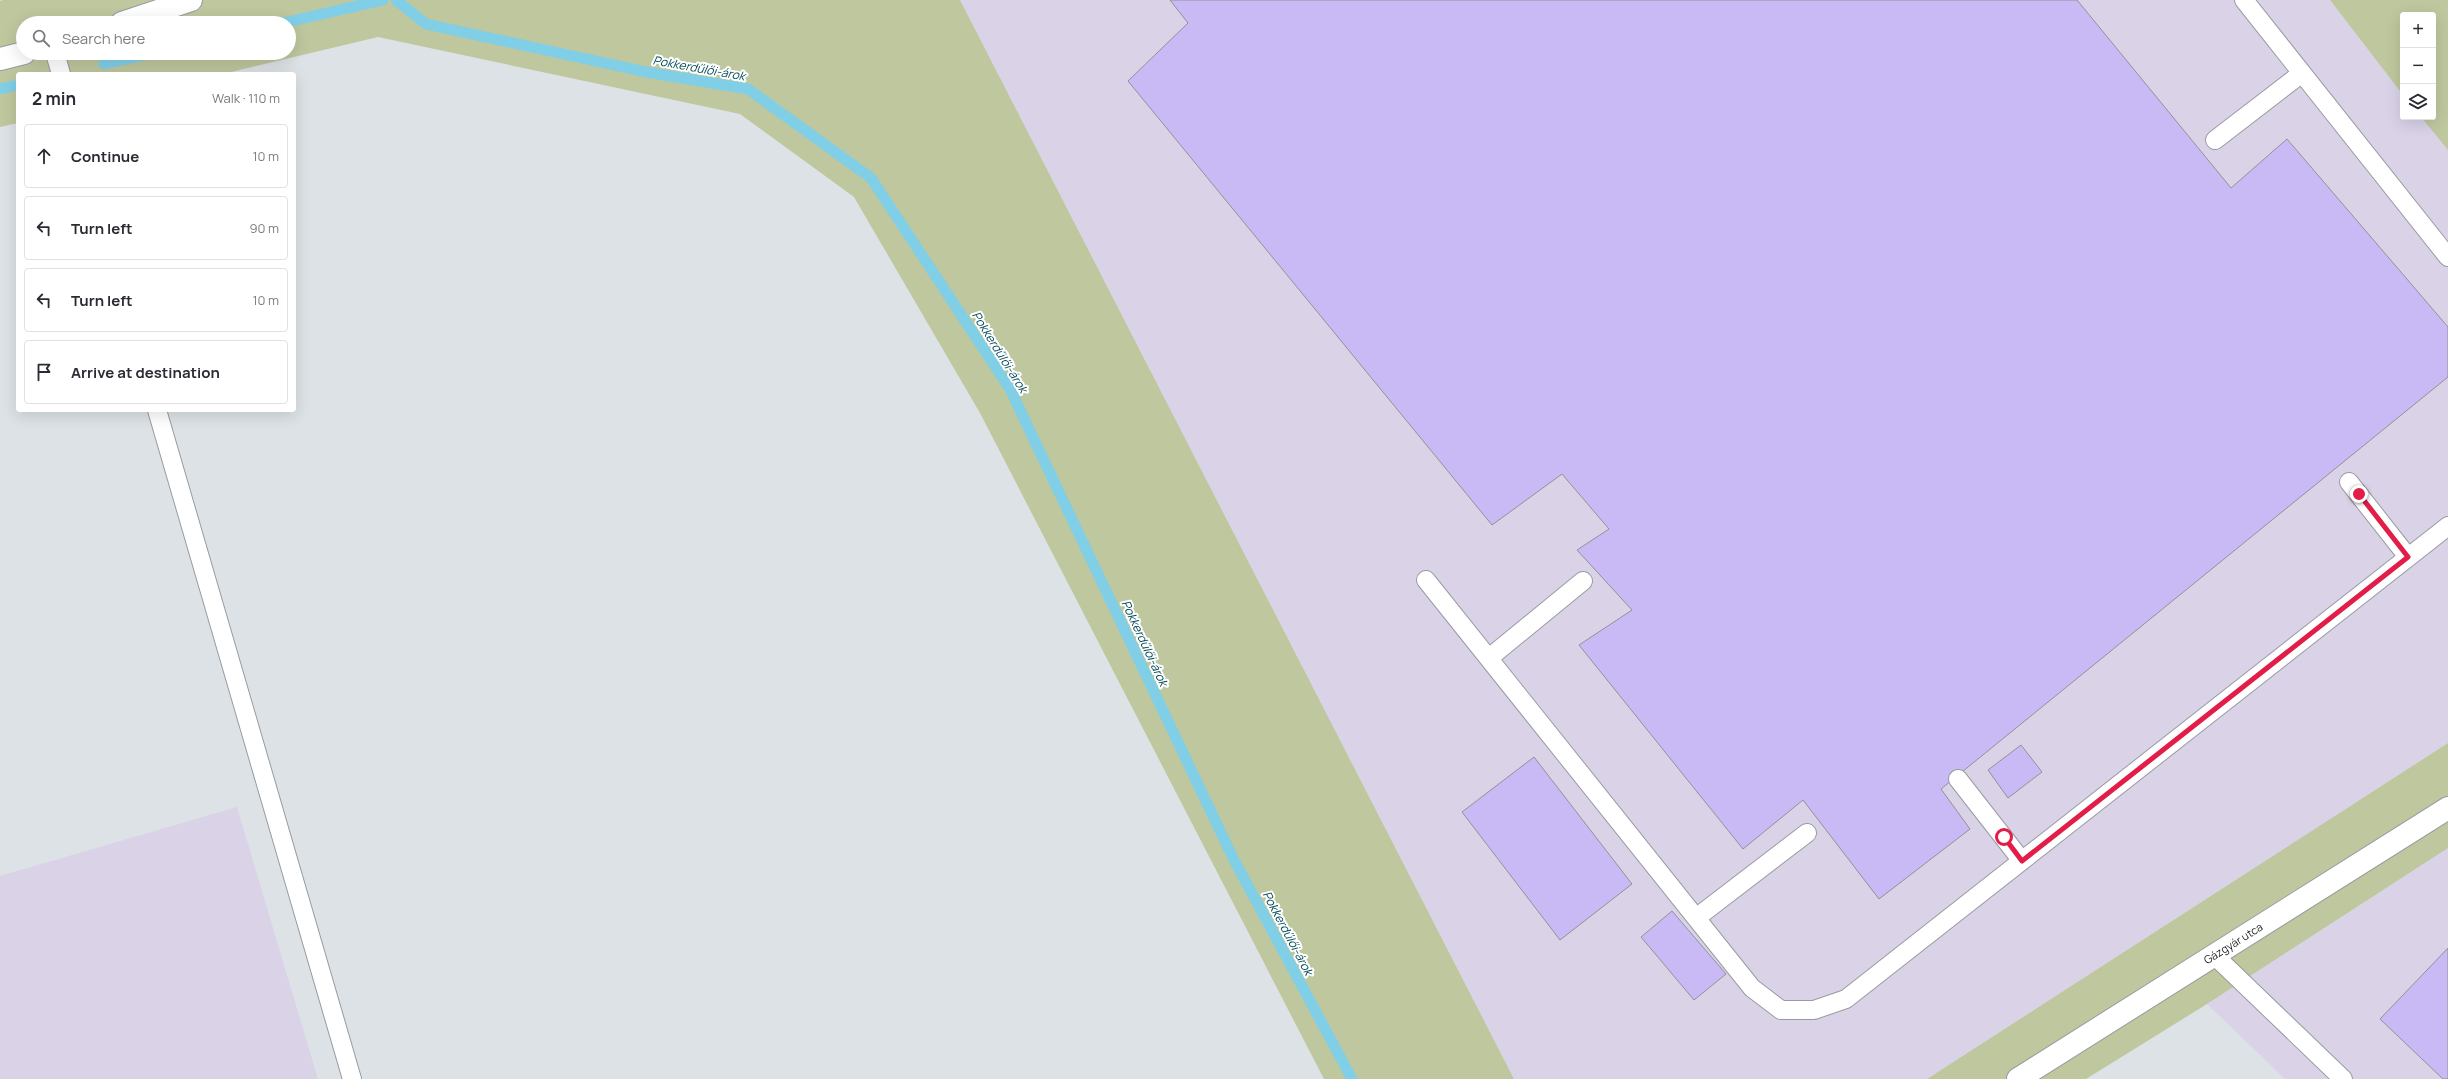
<!DOCTYPE html>
<html lang="en">
<head>
<meta charset="utf-8">
<style>
	:root { --surface:#fff; --page:#f7f7f7; --text:#2b2b33; --muted:#7c7c81; --line:#e1e1e2 }
	body { margin:0; font-family:Manrope,sans-serif; background:var(--page); color:var(--text) }
	.controls { position:absolute; right:12px; top:12px; display:grid; overflow:hidden; border-radius:4px; box-shadow:0 4px 16px #0002 }
	.controls button { width:36px; height:36px; display:grid; place-items:center; padding:0; border:0; border-bottom:1px solid var(--line); background:var(--surface); color:var(--text); font:20px sans-serif }
	.stop { position:absolute; width:12px; height:12px; margin:-9px; border:3px solid #e11d48; border-radius:50%; background:#fff }
	.stop.end { background:#e11d48; border-color:#fff; box-shadow:0 1px 4px #0008 }
	.list { margin:0; padding:0; list-style:none }
	h2 { display:flex; justify-content:space-between; align-items:center; height:52px; margin:0; padding:0 16px; font-size:17px }
	h2 small { font-size:13px; font-weight:400; color:var(--muted) }
	.list li { display:grid; grid-template-columns:26px 1fr auto; gap:12px; align-items:center; box-sizing:border-box; height:64px; margin:0 8px 8px; padding:0 8px; border:1px solid var(--line); border-radius:4px }
	.list b { display:block; font-size:15px; white-space:nowrap }
	.list em { font-size:13px; font-style:normal; color:var(--muted) }
	.icon { flex:none; width:22px; height:22px; fill:none; stroke:currentColor; stroke-width:2; stroke-linecap:round; stroke-linejoin:round }
	.map { position:relative; flex:none; width:2448px; height:1079px; overflow:hidden }
	.search { position:absolute; background:var(--surface); box-shadow:0 4px 16px #0002; left:16px; top:16px; width:280px; height:44px; display:flex; align-items:center; gap:10px; box-sizing:border-box; padding:0 14px; border-radius:22px; color:var(--muted); font-size:15px }
	.panel { position:absolute; background:var(--surface); box-shadow:0 4px 16px #0002; left:16px; top:72px; width:280px; height:340px; border-radius:4px }
	.map>svg:first-child { display:block }
</style>
</head>
<body>
<div class="map">
<svg width="2448" height="1079" viewBox="0 0 2448 1079">
	<rect width="100%" height="100%" fill="#dce2e5"/>
	<path fill="#dad3e8" d="M960,0H2330L2403,95V117H2421L2448,150V743L1927,1079H1514Z
		M237,807L318,1079H0V876Z
		M2448,848V1079H2285L2207,1004Z"/>
	<path fill="#bec79e" fill-rule="evenodd" d="M3,0H960L1514,1079H1324L980,413L854,197L740,114L378,37L223,74H18V123L0,127V1ZM23,23H289V53H23Z
		M2330,0H2448V150L2421,117H2433V15H2403V95Z
		M2448,743V848L2207,1004L2086,1079H1927Z"/>
	<g fill="none" stroke-linecap="round" stroke-linejoin="round">
		<path stroke="#81cfe6" stroke-width="11" d="M396,0L426,24L646,72L748,89L871,178L1010,389L1233,858L1352,1079
			M283,23L383,0
			M104,64L153,53
			M0,89L18,85"/>
	</g>
	<path fill="#c9baf6" stroke="#929196" d="M1170,0H2077L2231,188L2287,139L2448,327V377L1941,789L1970,829L1879,899L1803,800L1743,849L1579,645L1632,610L1577,550L1609,529L1562,474L1492,525L1128,81L1188,23Z
		M2021,745L2042,772L2008,798L1988,770Z
		M1534,757L1632,884L1560,940L1462,812Z
		M1672,911L1726,974L1694,1000L1641,937Z
		M2448,948V1079H2443L2380,1019Z"/>
	<g fill="none" stroke-linecap="round" stroke-linejoin="round">
		<defs>
			<path id="service" d="M2244,0L2448,257
				M55,53L61,74
				M2215,140L2302,73
				M157,410L352,1079
				M2349,482L2408,557
				M1426,580L1752,988L1781,1010H1814L1846,999L2448,526
				M1489,658L1583,581
				M1958,779L2022,861
				M1696,918L1807,833
				M2214,955L2343,1079"/>
			<path id="minor" d="M2018,1079L2448,808"/>
			<path id="secondary" d="M122,23L191,0
				M0,59L24,53"/>
		</defs>
		<use href="#service" stroke="#979ca0" stroke-width="20"/>
		<use href="#minor" stroke="#979ca0" stroke-width="24"/>
		<use href="#secondary" stroke="#979ca0" stroke-width="24"/>
		<use href="#service" stroke="#fff" stroke-width="18"/>
		<use href="#minor" stroke="#fff" stroke-width="22"/>
		<use href="#secondary" stroke="#fff" stroke-width="22"/>
	</g>
	<g fill="none" stroke-linecap="round" stroke-linejoin="round">
		<path stroke="#e11d48" stroke-width="5" d="M2004,837L2022,861L2408,557L2359,494"/>
	</g>
	<g text-anchor="middle" dominant-baseline="central" stroke-width="4" stroke-linejoin="round" paint-order="stroke">
		<g font-size="11" fill="#1d1f20" stroke="#fff">
			<text transform="translate(2233 943) rotate(-32)">Gázgyár utca</text>
		</g>
		<g font-size="12" font-style="italic" fill="#004a5a" stroke="#fff">
			<text transform="translate(699 68) rotate(10)">Pokkerdűlői-árok</text>
			<text transform="translate(1000 352) rotate(58)">Pokkerdűlői-árok</text>
			<text transform="translate(1145 643) rotate(65)">Pokkerdűlői-árok</text>
			<text transform="translate(1288 933) rotate(62)">Pokkerdűlői-árok</text>
		</g>
	</g>
</svg>
<div class="controls">
<button>+</button>
<button>−</button>
<button><svg class="icon" aria-label="layers" viewBox="0 0 24 24"><path d="M12 4l9 5-9 5-9-5zM3 14l9 5 9-5"/></svg></button>
</div>
<div class="stop" style="left:2004px;top:837px"></div>
<div class="stop end" style="left:2359px;top:494px"></div>
<div class="search"><svg class="icon" aria-label="search" viewBox="0 0 24 24"><circle cx="10" cy="10" r="6"/><path d="M15 15l6 6"/></svg>Search here</div>
<section class="panel">
<h2>2 min<small>Walk · 110 m</small></h2>
<ul class="list">
<li><svg class="icon" aria-label="ahead" viewBox="0 0 24 24"><path d="M12 20V5M6 11l6-6 6 6"/></svg><div><b>Continue</b></div><em>10 m</em></li>
<li><svg class="icon" aria-label="left" viewBox="0 0 24 24"><path d="M17 20v-9H6M10 6l-5 5 5 5"/></svg><div><b>Turn left</b></div><em>90 m</em></li>
<li><svg class="icon" aria-label="left" viewBox="0 0 24 24"><path d="M17 20v-9H6M10 6l-5 5 5 5"/></svg><div><b>Turn left</b></div><em>10 m</em></li>
<li><svg class="icon" aria-label="arrive" viewBox="0 0 24 24"><path d="M6 21V4h12l-3 4 3 4H6"/></svg><div><b>Arrive at destination</b></div></li>
</ul>
</section>
</div>
</body>
</html>
